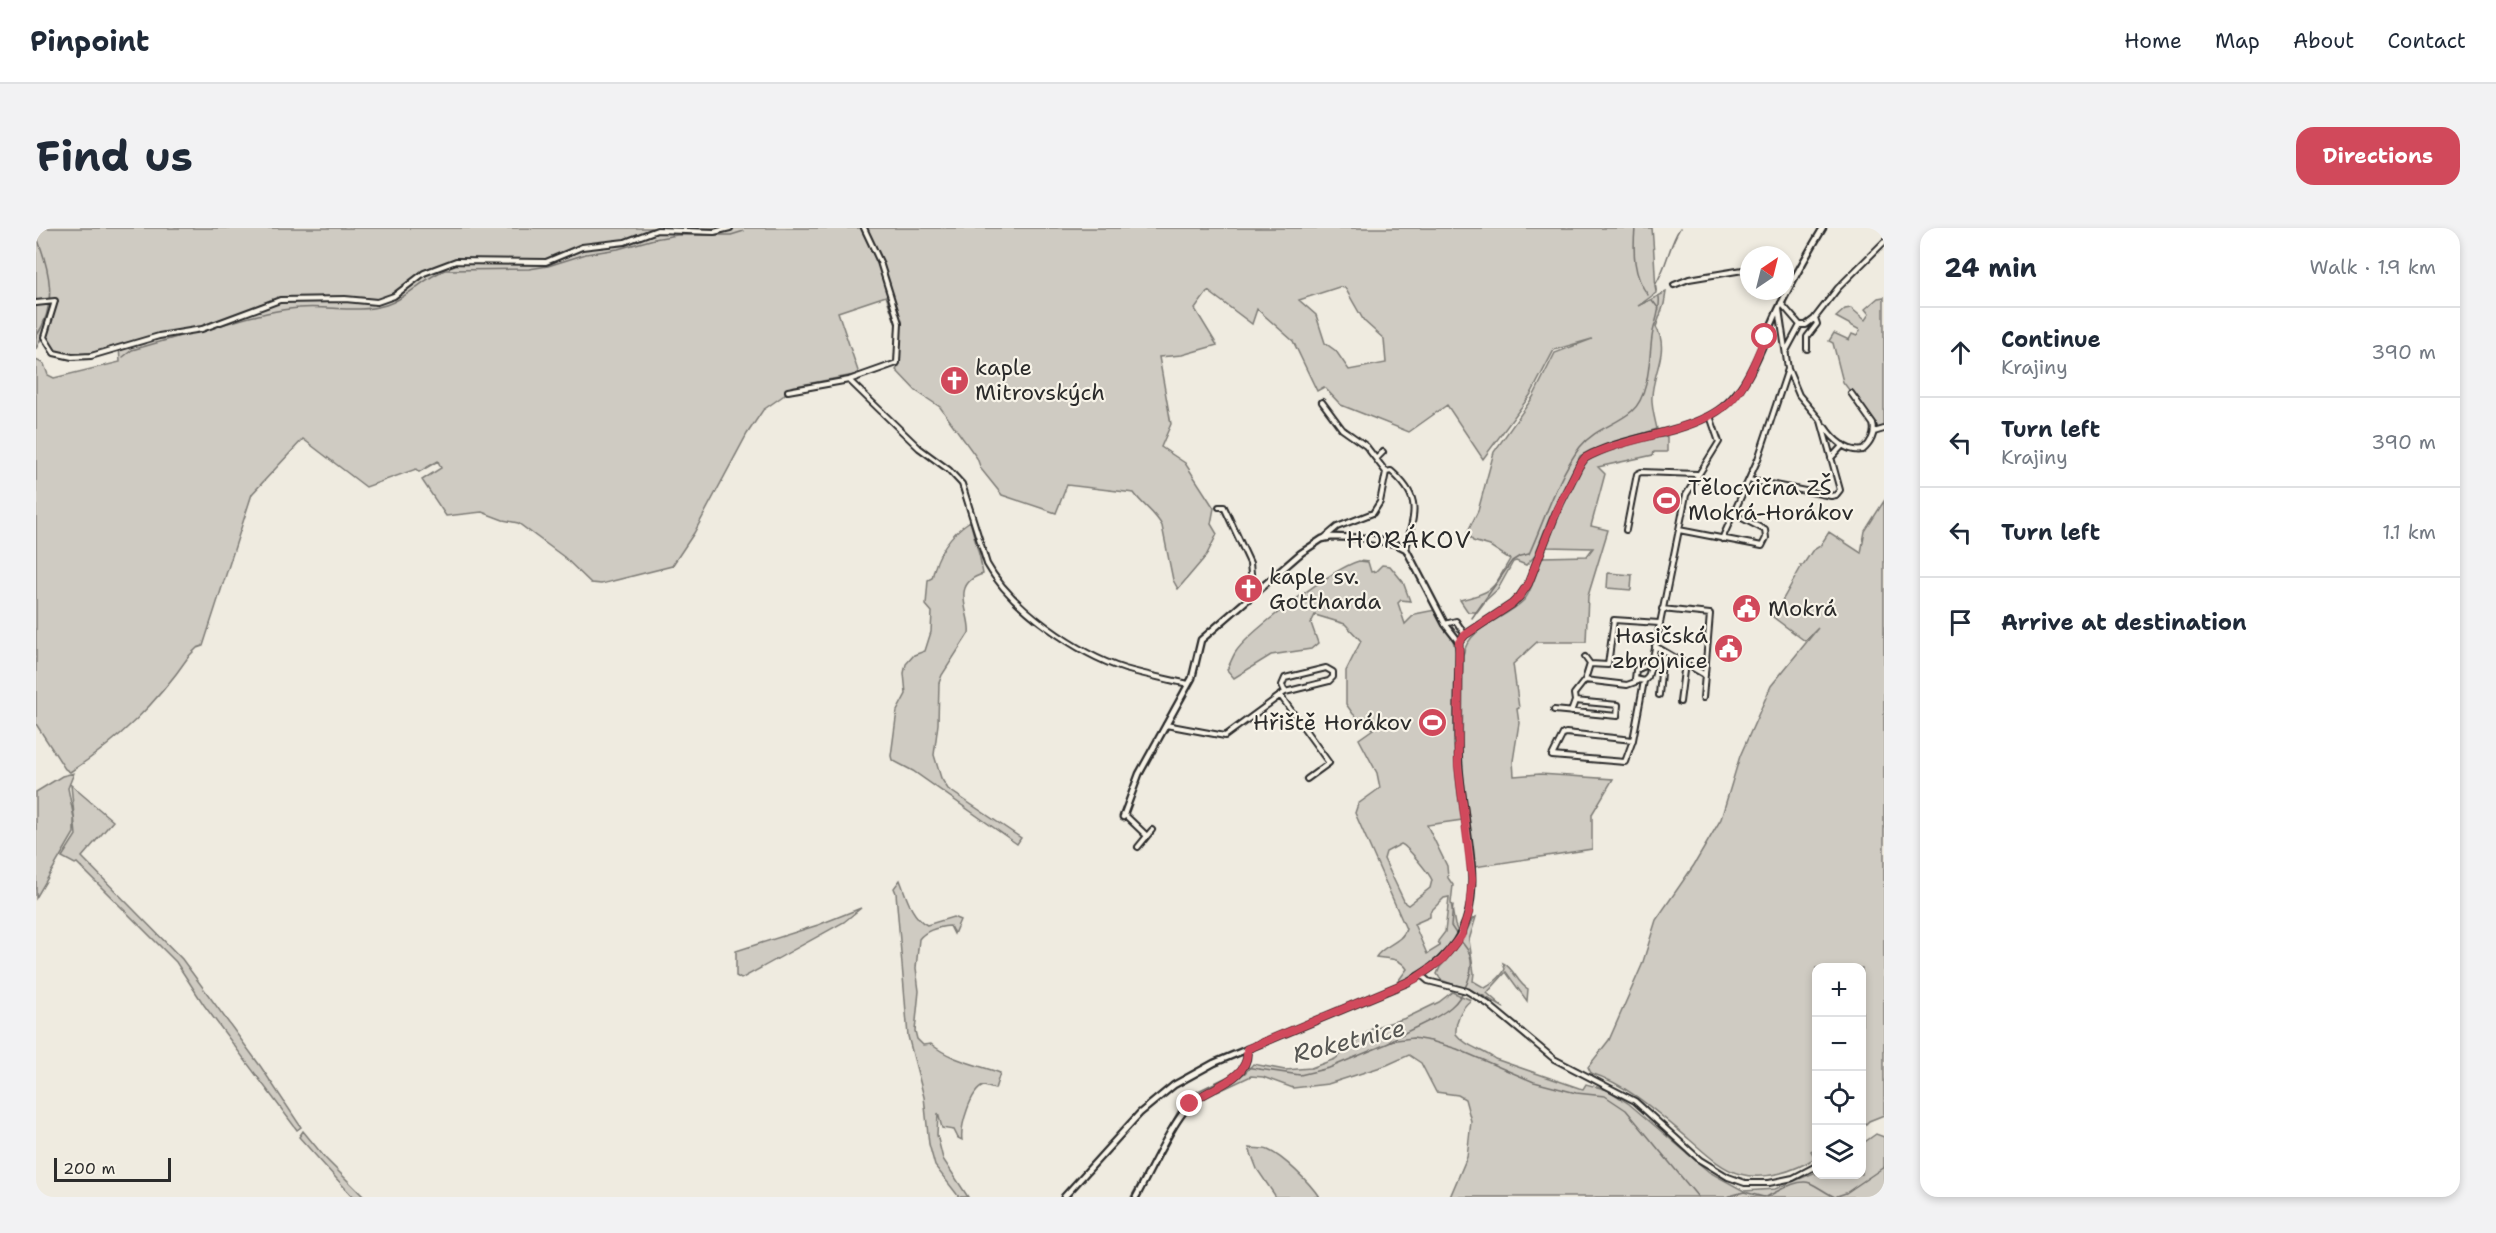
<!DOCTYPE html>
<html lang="en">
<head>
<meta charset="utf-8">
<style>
	:root { --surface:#fff; --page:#f2f2f3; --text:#1f2937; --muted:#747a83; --line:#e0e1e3; --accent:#d1495b }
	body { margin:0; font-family:"Shantell Sans",sans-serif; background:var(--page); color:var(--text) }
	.controls { position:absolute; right:18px; bottom:18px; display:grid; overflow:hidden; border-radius:12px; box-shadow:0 3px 9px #0003 }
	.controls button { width:54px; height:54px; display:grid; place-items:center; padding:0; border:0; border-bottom:2px solid var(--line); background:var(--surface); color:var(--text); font:30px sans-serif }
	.compass { position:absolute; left:1704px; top:18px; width:54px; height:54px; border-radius:50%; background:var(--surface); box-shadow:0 3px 9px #0003; rotate:35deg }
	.scale { position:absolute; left:18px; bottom:15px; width:117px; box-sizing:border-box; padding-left:6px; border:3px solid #2b2b2b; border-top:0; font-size:16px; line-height:21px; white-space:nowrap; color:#2b2b2b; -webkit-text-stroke:4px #f7f3e8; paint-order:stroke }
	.stop { position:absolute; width:18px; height:18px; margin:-14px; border:4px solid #d1495b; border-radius:50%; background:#fff }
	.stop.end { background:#d1495b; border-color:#fff; box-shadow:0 2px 6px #0008 }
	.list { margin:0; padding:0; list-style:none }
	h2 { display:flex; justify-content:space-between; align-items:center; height:78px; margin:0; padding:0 24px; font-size:26px }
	h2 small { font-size:20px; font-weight:400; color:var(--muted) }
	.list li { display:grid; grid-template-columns:39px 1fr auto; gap:18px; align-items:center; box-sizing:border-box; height:90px; padding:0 24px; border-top:2px solid var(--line) }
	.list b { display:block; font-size:22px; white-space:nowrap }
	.list p { margin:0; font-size:20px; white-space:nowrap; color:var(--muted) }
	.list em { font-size:20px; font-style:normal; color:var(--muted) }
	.icon { flex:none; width:33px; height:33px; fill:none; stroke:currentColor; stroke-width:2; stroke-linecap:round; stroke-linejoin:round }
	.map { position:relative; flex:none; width:1848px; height:969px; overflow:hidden; border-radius:18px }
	header { display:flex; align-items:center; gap:36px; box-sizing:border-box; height:84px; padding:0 30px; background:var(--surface); border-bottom:2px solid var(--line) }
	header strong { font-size:28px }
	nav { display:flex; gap:33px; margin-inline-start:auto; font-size:21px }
	.intro { display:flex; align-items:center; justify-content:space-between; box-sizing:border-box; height:144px; padding:0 36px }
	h1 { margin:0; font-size:42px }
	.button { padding:15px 27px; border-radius:18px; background:var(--accent); color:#fff; font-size:21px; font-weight:700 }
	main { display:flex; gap:36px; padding:0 36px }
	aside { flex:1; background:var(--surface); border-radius:18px; box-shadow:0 3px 9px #0003 }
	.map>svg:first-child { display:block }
</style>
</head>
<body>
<header>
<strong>Pinpoint</strong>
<nav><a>Home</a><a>Map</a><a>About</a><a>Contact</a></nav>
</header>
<div class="intro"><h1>Find us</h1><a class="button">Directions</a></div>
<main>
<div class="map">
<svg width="1848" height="969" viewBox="0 0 1848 969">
	<rect width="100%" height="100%" fill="#efebe0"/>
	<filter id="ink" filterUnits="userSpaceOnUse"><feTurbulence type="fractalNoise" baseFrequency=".0167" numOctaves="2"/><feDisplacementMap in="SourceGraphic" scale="12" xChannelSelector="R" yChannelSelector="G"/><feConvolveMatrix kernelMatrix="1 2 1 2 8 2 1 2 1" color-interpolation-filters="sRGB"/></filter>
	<g filter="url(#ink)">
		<path fill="#cfcbc2" stroke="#7d7b76" stroke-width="1.5" fill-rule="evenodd" d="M0,0H1616C1618,22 1619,44 1620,65L1602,78L1630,64L1628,76L1620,99C1634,122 1617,144 1616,168C1615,179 1619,191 1621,201L1555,222L1544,228L1513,291L1498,329L1490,337L1480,333L1477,334L1462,361L1450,372L1441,384H1432L1424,372C1459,364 1457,361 1474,331L1454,318L1437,313L1431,305L1442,283L1458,224L1497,169L1519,125L1556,111L1518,122L1495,166L1447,231L1411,177L1373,204L1305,177L1288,159L1281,163L1257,113L1221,81L1216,96L1172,63L1159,81L1181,117L1146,127L1123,129L1135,196L1125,219L1149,235L1178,280L1175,296L1181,306L1170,328L1142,361L1137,352L1126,298C1120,285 1106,277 1098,265L1031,257L1020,285L966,267L945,241L941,230L904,179L880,163L860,142L863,138L860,129V97L850,68L802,84L823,146L755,159L747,168L727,182L711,206L658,305L636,338L565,356L555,355L528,329L482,295L467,292L446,284L410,288L386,252L405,240L402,233L383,244L380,241L330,259L267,211L216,266L167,418L161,420L153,428C120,476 83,512 34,544L29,541L0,496V132L8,136L12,147L18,150L84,134L83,118C60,125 43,129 19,124L7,107L0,121V77L11,72L0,73ZM1303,59L1309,60L1328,93L1348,111L1350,135L1313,142L1300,123L1289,115L1280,87L1263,72Z
			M1848,69V198L1842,200L1807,154L1797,115L1793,113L1798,105L1813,112L1816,106L1821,108L1824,102L1800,89L1809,81L1815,80L1829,92L1833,86L1829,81L1842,70Z
			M1622,209H1631V224H1618L1617,227L1562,239L1569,246L1555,298L1572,302L1552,368L1550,414H1501L1477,436L1483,480L1481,481L1483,495L1477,533L1478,548L1504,546L1577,551L1556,586V621L1439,639L1426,538L1427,427C1433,397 1469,392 1488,372C1495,365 1502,340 1506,329L1551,328L1557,320L1510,319C1519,299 1539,239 1555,229C1575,218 1601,215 1622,209Z
			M1848,273V887L1833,893L1826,900V740H1780V920L1775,923L1779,930C1759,943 1728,953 1704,946C1685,941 1668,924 1654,912C1624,887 1593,857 1555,845L1552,839L1573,812L1606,737L1620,692L1658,637L1685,591L1704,528L1735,458L1782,400L1769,413L1737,389L1765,339L1764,337H1767L1776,323L1784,318L1793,304L1825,325L1829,303Z
			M934,293L944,330L947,346C912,356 936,387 933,405L906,447L903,455L902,496L898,527L905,550L912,561L985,610L981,616L877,543L856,532L855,528L861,483L870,466L868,445L870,436L878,427L889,423L895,404L896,384L890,377L892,352L896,350C901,326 913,307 934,293Z
			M1323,333L1332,334L1335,344L1340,343L1346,337L1354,338L1367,354L1374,373L1365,372L1362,375L1369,396L1379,386L1399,382L1417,412L1421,429L1420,526L1426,592L1391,597L1411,638L1412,650L1417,657L1415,675L1419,697L1423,706L1429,707L1436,691L1440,689L1433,712L1438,745L1437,753L1449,760C1455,757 1466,748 1469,741L1467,735C1478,740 1481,755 1492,761L1491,773L1470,744L1451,765L1468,780L1446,767L1405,752L1401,746L1404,739L1413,729L1410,725L1392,738L1360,756L1371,741C1363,729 1353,731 1340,729C1347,717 1366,715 1370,701L1319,585L1322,576L1344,560L1341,545L1323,511L1337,501L1317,486L1310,476V443L1325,413L1309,396L1279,387L1275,395L1282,415L1275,421L1235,427L1198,450L1191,442C1194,436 1196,430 1199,425C1213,403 1298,340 1323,333ZM1365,616C1370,617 1393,645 1396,652L1394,660L1372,677L1369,675L1348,631L1350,624ZM1413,669L1409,704L1402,713L1404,718L1391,726L1378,696L1394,689V684L1408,670Z
			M1572,345L1596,347L1595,362L1571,360Z
			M38,545L32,560L38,590V605L0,670V564L26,548Z
			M35,557L77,593L46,629L146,731L225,839L265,899L261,902L168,777L140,734L41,635L39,636L26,629L40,607Z
			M864,652C870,667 875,689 891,697L917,689L924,692L918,706L914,698C902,699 890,702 883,711L880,740L883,763L879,803L881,811L887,817L895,816C916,833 940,836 964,845L959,861L948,858C935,861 924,899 926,912L922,910L918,902L906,900L902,885L901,907L907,931L932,969H923L899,938L893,916L888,869L872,808L860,665L858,660Z
			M825,680L808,694L705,751L700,748V723L782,697Z
			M1416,764L1435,772C1425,780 1419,793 1420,806C1429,818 1447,822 1459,831L1543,860L1547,861L1550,856L1572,862L1592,875L1673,944L1708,963L1739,961L1780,944V946H1826V916L1840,906L1848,909V969H1414L1431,929L1435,893L1429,871L1422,867L1400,864L1385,835L1373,827L1351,837L1292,856L1257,860L1227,849L1215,848L1181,864L1209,845L1217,836L1249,842L1275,840L1299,831L1337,800L1370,790L1403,774Z
			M267,903L290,931L328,969H317L263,909Z
			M1213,920C1219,921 1227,920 1232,922C1248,929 1274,955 1283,969H1240L1221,941Z"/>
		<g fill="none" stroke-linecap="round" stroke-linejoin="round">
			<path stroke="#74726e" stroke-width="1.5" d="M1599,0C1597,23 1597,48 1612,67
				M0,7C14,42 22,76 0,109
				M1620,63L1619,57C1632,37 1632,19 1644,0
				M1616,72L1623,81
				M177,99C205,92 234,82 263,80C291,77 322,86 350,77C372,70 387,50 409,42L493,41L512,38L550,26L582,21L618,11L641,7H695L708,3
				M87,129L96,122L155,105
				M1436,390L1476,333L1484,328L1493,326C1509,291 1521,250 1544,219C1558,201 1580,197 1596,183C1614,167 1613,130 1616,109C1618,95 1625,83 1623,69
				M1417,677L1415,698L1421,707
				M1353,814C1373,800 1398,794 1415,779C1428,768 1439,743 1434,727C1432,721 1427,716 1423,711
				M1209,839L1264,847L1293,840L1360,812L1377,810L1395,813L1421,821L1498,854L1540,865L1569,868L1590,882L1662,969
				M1801,968L1810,965L1848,939
				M1095,969L1145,878L1156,866L1193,848L1205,838
				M1690,969L1708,964L1728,969
				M1730,969C1741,964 1762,950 1774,955C1783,959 1790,965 1799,969"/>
			<defs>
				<path id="minor" d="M1749,46L1758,49
					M1638,57L1653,51L1713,41
					M0,75L19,73L8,109L18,125L36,129L55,128L123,108L166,101L244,72L309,71L341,74L358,68L388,45L420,33L510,34L546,19L589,14L621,2L678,4L694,0
					M1745,75L1764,97L1750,123
					M1764,97H1770L1778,91L1802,60L1848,14
					M1771,121V109L1781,96L1779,90
					M813,152L883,220L913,242L926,256L951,336C975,380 1042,426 1089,441C1110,447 1131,451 1152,456
					M752,163L813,152L861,135L863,95L844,34L828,0
					M1286,174L1306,201L1330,218L1350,244L1344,274L1337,285L1301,299L1287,311
					M1789,199C1797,211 1811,225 1827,222C1834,216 1840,206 1837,196L1815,165
					M1838,204L1848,201
					M1795,230L1807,217
					M1340,231L1347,224
					M1350,244L1355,243C1387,271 1378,284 1370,321
					M1713,252L1795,268L1800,267L1804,262L1785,193L1763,167L1752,141L1743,81
					M1183,279H1188L1214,335L1216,356L1221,363
					M1590,302L1601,246L1605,244L1661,246
					M1643,302L1726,318L1730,310L1729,302L1698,286
					M1686,311L1722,231L1752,141
					M1626,381L1674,386L1667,470
					M1409,396L1420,393L1429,407
					M1619,418L1669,447
					M1549,429L1554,436
					M1616,435L1600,442L1599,451L1608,453L1612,449L1616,435L1650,267L1683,214L1674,188
					M1602,453L1591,457L1549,452L1554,436L1572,437L1578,392L1623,395
					M1244,467L1293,535L1271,551
					M1623,467L1627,423
					M1644,474L1649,435
					M1518,482L1581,488L1582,477L1539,473L1538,466L1549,452
					M1535,484L1539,473
					M1130,497L1189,508L1249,464L1293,453L1297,449V444L1290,440L1249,450L1246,457L1249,464
					M1597,512L1530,505L1527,506L1516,528L1589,534L1597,512L1608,453
					M1088,586L1111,608L1102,619
					M1111,608L1116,602
					M1385,747L1392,753L1431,763L1452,776L1518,831L1599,873L1664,932L1692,949L1709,955H1733L1757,950L1780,938"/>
				<path id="tertiary" d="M1423,414L1429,407L1476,376L1484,368L1492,356L1522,280L1543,238L1549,230C1586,209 1633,208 1671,189C1714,169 1725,115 1745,76C1758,50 1772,25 1787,0
					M1087,589L1103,546L1156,450L1165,412L1265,325L1286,311L1296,309L1330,310L1360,316L1370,321L1409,396L1423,414
					M1028,969L1104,885L1138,857L1178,835L1372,754C1468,705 1429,624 1423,538C1420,497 1423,455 1423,414
					M1100,969C1113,946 1139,887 1158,873C1175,859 1215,851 1211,821"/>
			</defs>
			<use href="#minor" stroke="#2b2b2b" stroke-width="8"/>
			<use href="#tertiary" stroke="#2b2b2b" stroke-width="9"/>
			<use href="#minor" stroke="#f7f3e8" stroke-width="4"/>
			<use href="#tertiary" stroke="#f7f3e8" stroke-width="4.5"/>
		</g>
	</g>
	<g fill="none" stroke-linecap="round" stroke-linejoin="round" filter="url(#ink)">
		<path stroke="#d1495b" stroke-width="8" d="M1154,876C1171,860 1215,852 1211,821L1379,751L1406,732L1425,708L1433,684L1436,651L1422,537L1423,414L1429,407L1476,376L1484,368L1492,356L1522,280L1543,238L1549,230C1592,206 1669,206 1700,167C1713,150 1721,129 1729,109"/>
	</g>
	<defs>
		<symbol id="church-disc" viewBox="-11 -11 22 22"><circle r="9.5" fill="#d1495b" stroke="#f7f3e8"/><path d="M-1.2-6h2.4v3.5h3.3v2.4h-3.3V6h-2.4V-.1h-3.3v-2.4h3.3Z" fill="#fff"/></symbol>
		<symbol id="stadium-disc" viewBox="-11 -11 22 22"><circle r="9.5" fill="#d1495b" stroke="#f7f3e8"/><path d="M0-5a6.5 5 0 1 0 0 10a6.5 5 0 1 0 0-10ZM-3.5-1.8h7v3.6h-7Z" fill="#fff"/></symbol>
		<symbol id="civic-disc" viewBox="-11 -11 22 22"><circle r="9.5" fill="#d1495b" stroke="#f7f3e8"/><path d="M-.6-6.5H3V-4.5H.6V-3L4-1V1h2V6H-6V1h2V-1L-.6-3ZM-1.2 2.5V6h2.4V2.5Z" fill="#fff"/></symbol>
	</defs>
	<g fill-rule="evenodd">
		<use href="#church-disc" x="902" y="136" width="33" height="33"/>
		<use href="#stadium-disc" x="1614" y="256" width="33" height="33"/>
		<use href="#church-disc" x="1196" y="344" width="33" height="33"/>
		<use href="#civic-disc" x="1694" y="364" width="33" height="33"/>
		<use href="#civic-disc" x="1676" y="404" width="33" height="33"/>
		<use href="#stadium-disc" x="1380" y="478" width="33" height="33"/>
	</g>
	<g text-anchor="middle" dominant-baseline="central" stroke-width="4.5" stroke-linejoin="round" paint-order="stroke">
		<g font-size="22" fill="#2b2b2b" stroke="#f7f3e8" text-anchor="start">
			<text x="939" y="139">kaple<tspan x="939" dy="25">Mitrovských</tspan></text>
			<text x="1652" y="259">Tělocvična ZŠ<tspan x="1652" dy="25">Mokrá-Horákov</tspan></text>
			<text x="1233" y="348">kaple sv.<tspan x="1233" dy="25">Gottharda</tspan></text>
			<text x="1732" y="380">Mokrá</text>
			<text x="1672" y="407" text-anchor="end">Hasičská<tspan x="1672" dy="25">zbrojnice</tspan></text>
			<text x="1376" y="494" text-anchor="end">Hřiště Horákov</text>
		</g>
		<g font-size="24" letter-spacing="1.5" fill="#2b2b2b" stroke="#f7f3e8">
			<text x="1373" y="312">HORÁKOV</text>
		</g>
		<g font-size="24" font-style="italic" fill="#555552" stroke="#f7f3e8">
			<text transform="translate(1313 813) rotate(-14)">Roketnice</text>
		</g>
	</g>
</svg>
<div class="controls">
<button>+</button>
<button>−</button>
<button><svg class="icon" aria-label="locate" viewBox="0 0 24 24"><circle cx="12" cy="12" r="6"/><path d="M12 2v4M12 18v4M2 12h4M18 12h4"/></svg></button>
<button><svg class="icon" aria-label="layers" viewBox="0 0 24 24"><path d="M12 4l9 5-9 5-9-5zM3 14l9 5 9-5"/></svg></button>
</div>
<svg class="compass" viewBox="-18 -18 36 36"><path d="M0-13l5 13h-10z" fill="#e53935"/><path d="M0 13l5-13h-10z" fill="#747a83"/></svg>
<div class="scale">200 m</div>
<div class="stop" style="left:1729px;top:109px"></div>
<div class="stop end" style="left:1154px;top:876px"></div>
</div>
<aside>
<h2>24 min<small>Walk · 1.9 km</small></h2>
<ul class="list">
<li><svg class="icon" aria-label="ahead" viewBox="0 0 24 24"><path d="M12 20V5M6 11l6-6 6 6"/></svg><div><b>Continue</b><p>Krajiny</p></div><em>390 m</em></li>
<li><svg class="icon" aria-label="left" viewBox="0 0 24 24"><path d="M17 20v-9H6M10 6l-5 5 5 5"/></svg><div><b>Turn left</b><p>Krajiny</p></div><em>390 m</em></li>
<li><svg class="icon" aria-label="left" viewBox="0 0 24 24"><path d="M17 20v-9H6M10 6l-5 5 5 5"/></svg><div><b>Turn left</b></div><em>1.1 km</em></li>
<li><svg class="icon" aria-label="arrive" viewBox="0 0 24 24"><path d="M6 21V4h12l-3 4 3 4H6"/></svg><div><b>Arrive at destination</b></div></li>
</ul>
</aside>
</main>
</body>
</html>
